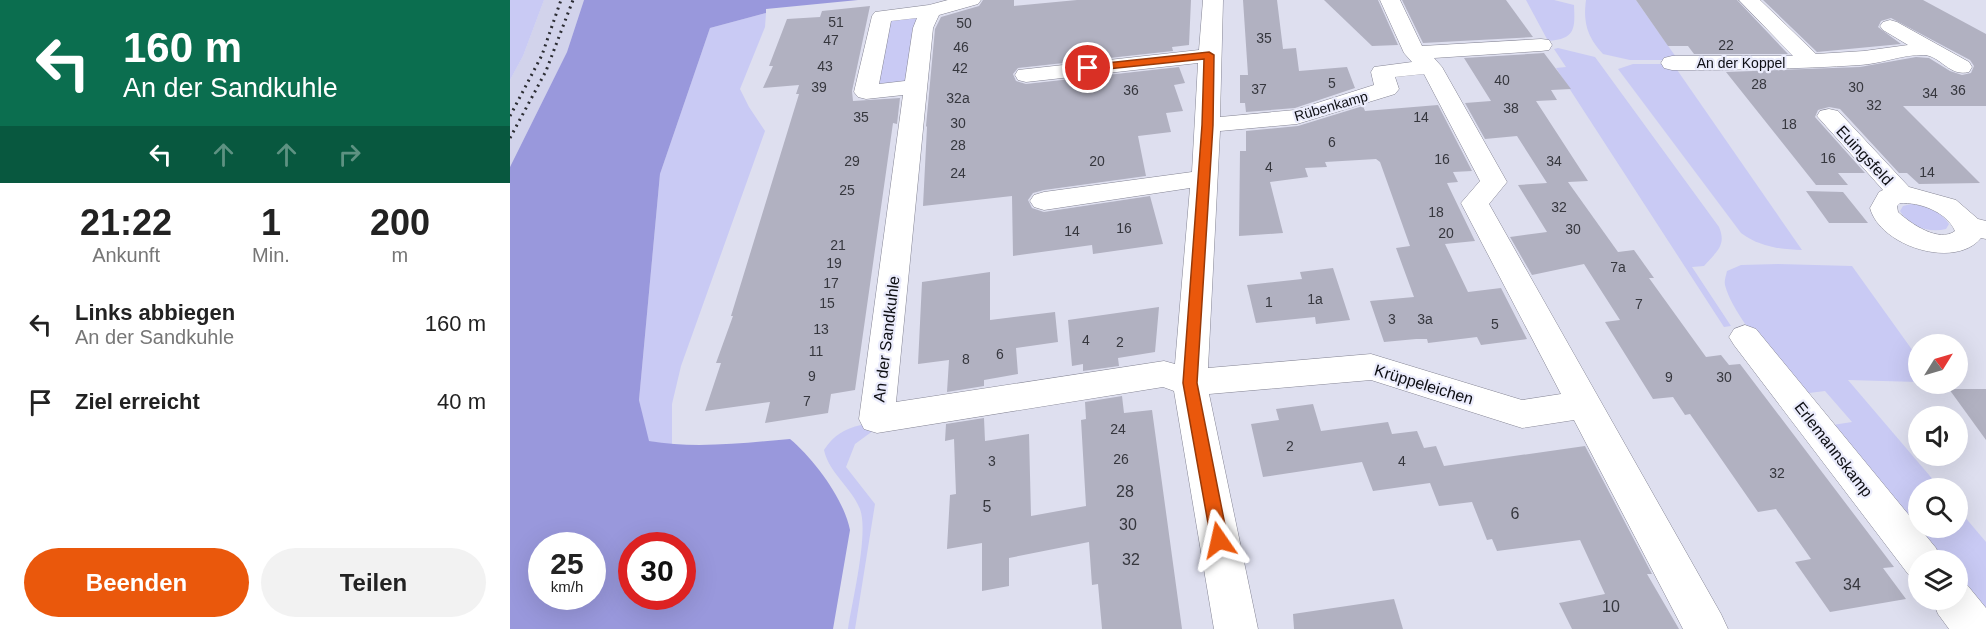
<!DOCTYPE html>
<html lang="de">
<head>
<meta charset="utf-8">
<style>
  :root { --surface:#fff; --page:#f2f2f2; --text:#222; --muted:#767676; --accent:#ea580c }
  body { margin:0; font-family:Helvetica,sans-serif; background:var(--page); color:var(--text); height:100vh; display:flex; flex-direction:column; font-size:22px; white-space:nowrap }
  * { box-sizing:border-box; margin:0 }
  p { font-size:20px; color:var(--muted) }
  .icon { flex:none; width:33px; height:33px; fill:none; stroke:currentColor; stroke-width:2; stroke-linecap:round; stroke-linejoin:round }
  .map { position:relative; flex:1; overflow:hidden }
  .sheet { display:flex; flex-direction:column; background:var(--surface); width:510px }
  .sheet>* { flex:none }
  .banner { background:#0b6e4f; color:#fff; overflow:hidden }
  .needle { width:39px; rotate:53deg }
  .buttons { position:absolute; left:1398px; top:334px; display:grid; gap:12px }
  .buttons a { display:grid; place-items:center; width:60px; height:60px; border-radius:50%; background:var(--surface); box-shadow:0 6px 24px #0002; font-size:30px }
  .speed { position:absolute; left:18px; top:532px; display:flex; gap:12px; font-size:30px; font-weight:700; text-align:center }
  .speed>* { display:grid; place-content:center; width:78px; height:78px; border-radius:50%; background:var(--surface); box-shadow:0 6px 24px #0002; line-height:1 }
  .speed small { font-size:15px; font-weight:400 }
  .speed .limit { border:9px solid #d22; background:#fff; color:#111 }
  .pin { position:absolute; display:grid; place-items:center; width:51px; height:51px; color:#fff; margin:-26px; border:3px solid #fff; border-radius:50%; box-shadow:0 2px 6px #0007 }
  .me { position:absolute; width:66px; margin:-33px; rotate:349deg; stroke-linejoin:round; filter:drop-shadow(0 0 4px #0008) }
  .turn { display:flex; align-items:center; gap:21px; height:126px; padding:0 24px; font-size:27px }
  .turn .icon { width:78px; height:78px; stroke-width:2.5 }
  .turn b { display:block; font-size:42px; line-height:51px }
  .lanes { display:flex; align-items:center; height:57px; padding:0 24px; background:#0003; justify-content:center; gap:30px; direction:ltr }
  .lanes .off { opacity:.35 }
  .eta { display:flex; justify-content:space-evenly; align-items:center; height:102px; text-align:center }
  .eta b { font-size:36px; font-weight:800; line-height:42px }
  .cta { display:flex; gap:12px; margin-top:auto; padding:12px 24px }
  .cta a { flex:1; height:69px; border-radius:36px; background:var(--accent); color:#fff; font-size:24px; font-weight:800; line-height:69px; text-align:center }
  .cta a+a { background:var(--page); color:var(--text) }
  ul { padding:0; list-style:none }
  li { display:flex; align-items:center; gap:18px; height:78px; padding:0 24px }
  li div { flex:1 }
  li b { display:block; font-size:22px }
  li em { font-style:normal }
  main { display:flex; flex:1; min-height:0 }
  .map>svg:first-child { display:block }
</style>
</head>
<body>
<main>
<section class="sheet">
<div class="banner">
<div class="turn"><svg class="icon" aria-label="left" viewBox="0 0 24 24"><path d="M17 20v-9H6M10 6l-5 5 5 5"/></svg><div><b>160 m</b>An der Sandkuhle</div></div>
<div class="lanes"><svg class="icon" aria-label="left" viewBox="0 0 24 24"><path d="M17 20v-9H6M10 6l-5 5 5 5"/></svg><svg class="icon off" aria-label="ahead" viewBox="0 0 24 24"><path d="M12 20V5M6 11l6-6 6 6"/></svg><svg class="icon off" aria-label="ahead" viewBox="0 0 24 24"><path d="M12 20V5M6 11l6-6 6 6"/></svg><svg class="icon off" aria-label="right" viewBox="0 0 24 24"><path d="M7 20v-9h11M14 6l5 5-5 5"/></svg></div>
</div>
<div class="eta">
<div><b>21:22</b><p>Ankunft</p></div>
<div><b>1</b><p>Min.</p></div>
<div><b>200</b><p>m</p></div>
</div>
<ul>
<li><svg class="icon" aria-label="left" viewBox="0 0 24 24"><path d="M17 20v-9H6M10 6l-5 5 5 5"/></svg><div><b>Links abbiegen</b><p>An der Sandkuhle</p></div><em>160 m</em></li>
<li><svg class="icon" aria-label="arrive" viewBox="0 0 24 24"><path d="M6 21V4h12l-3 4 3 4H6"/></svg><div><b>Ziel erreicht</b></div><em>40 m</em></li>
</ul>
<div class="cta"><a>Beenden</a><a>Teilen</a></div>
</section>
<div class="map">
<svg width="1476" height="629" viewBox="0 0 1476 629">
  <rect width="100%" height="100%" fill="#dedfef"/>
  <path fill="#d2d3eb" d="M34 0H74L57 52 0 167V80L13 56Z"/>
  <g fill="#c9caf4">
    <path d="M0 0H34L13 56 0 80Z"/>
    <path d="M1016 0H1044L1064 5C1065 28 1066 39 1038 41Z"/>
    <path d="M1076 0H1126L1168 60H1120L1093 54C1077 37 1073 22 1076 0Z"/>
    <path d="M256 13 255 27 230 89 239 107 255 131 171 366 162 404V445L138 441 129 400 150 174 200 28Z"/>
    <path d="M407 17 397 85 362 88 374 21Z"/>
    <path d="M1048 48 1085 57 1209 227C1217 246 1206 252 1194 266L1182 267 1221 326 1214 327 1046 68 1056 67 1044 49Z"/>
    <path d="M1123 64H1163L1292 250C1269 249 1250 247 1231 233L1108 69Z"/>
    <path d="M1401 204C1416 206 1430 210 1439 224L1436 229C1419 233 1399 227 1390 211L1393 206Z"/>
    <path d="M1268 264 1342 266 1408 358V382L1338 380 1431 489H1408V528H1448V509L1476 542V625C1448 601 1448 597 1448 561H1422L1316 426 1342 422 1315 391 1291 394C1270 368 1223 317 1215 285 1214 280 1216 276 1217 271L1231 265Z"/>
    <path d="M351 425H371L345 444 336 467 365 504 345 629H338C342 602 359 533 350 509 342 488 319 473 314 450 324 435 334 429 351 425Z"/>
  </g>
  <path fill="#9998dc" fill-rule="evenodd" d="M74 0H348L256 9V13L200 28 150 174 129 400 139 441C185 449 233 443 280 439 304 459 334 499 340 530L323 629H0V167L57 52ZM32 546H82V597H32ZM122 546H172V597H122Z"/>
  <g fill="#b1b1c1">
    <path d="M473 0H504V6L567 0H681L679 45 662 47 663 51 508 68 503 74 506 81 516 84 669 67 675 83 664 85 673 111 656 113 661 132 628 136 636 176 534 190 523 193 518 200 522 208 534 212 640 196 653 244 583 254 582 245 503 256 502 196 413 206 417 127 416 126 425 29 431 17 469 6Z"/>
    <path d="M733 0H767L773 49 786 48 789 71 837 67 845 88 785 108 736 112 735 103H730V75H738Z"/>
    <path d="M814 0H868L888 45 862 46Z"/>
    <path d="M892 0H996L1023 37 913 43Z"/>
    <path d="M1126 0H1227L1278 54H1184L1178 46H1158Z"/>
    <path d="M1253 0H1413L1476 34V106H1393L1470 183 1409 184 1397 173H1389L1330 109 1319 107 1308 110 1305 117 1355 173H1328L1338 185H1306L1216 72 1350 67 1406 57 1419 58 1440 71 1452 75 1461 73 1464 66 1460 60 1381 18 1371 21 1368 27 1391 44 1307 52Z"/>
    <path d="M360 6 342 91 343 101 390 98 387 124 383 123 345 390 321 394 318 413 255 423 260 402 195 411 211 363H206L223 316H221L289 94H286L289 85 253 88 263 66H259L277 19 310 17 312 11Z"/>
    <path d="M1034 53 1061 89 1041 90 1047 100 1026 101 1078 181 1058 182 1108 252 1124 250 1144 278H1139L1196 357 1211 355 1219 365 1230 364 1384 567 1373 568 1396 599 1320 612 1285 562 1301 559 1266 509 1248 512 1180 414 1175 415 1163 397 1143 399 1095 322 1110 320 1074 264 1022 275 1000 237 1037 232 1008 185 1037 183 1007 136 975 139 955 103 981 101 954 58Z"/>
    <path d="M928 105 962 171 943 172 948 182 937 183 965 241 935 244 958 292 991 288 1017 339 971 345 967 337 918 343 917 339H906L874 342 860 301 904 297 886 248 900 246 870 162 866 159 815 162 817 167 795 168 798 177 760 182 773 233 729 236 730 151H736V131L788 126 853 106 855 111Z"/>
    <path d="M1296 191 1333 192 1358 223H1319Z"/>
    <path d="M823 268 840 320 806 324 805 317 746 323 737 285 792 279 790 272Z"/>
    <path d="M480 272V320L545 312 548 342 506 348 508 374 474 380V386L437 392 439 360 408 364 412 282Z"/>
    <path d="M649 307 645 352 608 358 609 366 573 371V364L562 366 558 320Z"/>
    <path d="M1439 389H1476V440Z"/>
    <path d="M612 396 614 413 642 410 672 629H592L588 584 582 585 579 542 499 558V586L472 591V543L437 549 440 495 446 494 444 439 435 441 436 424 474 418 475 441 519 434 521 516 576 506 571 420 576 419 575 402Z"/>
    <path d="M803 404 811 431 878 422 882 434 907 431 914 448 926 446 934 466 1075 446 1142 574H1137L1169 629H1062L1049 603 1095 594 1070 540 987 551 982 539 977 540 962 502 929 506 920 483 863 491 852 462 753 477 741 424 769 420 766 409Z"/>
    <path d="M884 599 893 629H784L783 614Z"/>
  </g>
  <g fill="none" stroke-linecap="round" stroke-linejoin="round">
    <defs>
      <g id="street">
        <path d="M438 0H471L468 4 429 15 423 28 386 402 654 361 665 364 680 188 534 210 524 207 520 201 524 195 534 192 682 172 688 63 516 82 508 80 505 75 508 70 689 50 693 0H713L710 117 785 110 864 85 861 72 864 67 902 62 894 53 870 0H890L912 46 1031 39 1039 40 1042 45 1039 50 1031 51 924 58 932 67 997 182 979 204 1211 614 1218 629H1173L1064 420 1012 428 861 380 699 394 748 629H704L664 391 653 387 367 433 354 429 349 419 393 95 356 99 348 97 344 92 362 16 365 12 419 5ZM407 18 403 28 395 81 369 84 381 21ZM914 74 970 181 951 203 1051 394 1012 400 861 354 698 368 710 131 787 124 885 94 889 89 885 77Z"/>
        <path d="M1229 0H1250L1306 54 1354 51 1398 45 1373 30 1370 26 1373 22 1380 20 1387 22 1459 62 1462 67 1459 72C1439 77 1431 56 1414 55 1393 54 1371 64 1350 65 1287 69 1225 70 1162 70L1154 68 1151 63 1154 58 1162 56H1283Z"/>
        <path d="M1319 109 1328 111 1399 187 1446 200 1468 219 1476 221V239L1471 238C1445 270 1370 246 1360 208L1369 192 1373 190 1307 116 1310 111ZM1390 203C1410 202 1437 212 1445 231 1429 243 1401 224 1388 212L1387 206Z"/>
        <path d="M1235 325 1246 329 1426 548 1432 561H1408V578L1398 574 1224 345 1219 337 1224 329Z"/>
        <path d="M1448 582 1458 586 1476 608V629H1439L1428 614 1422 600H1448Z"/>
      </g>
    </defs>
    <use href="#street" stroke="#858594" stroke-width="1"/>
    <use href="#street" fill="#fff" fill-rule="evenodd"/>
    <g stroke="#2b2c32" stroke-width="3" stroke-dasharray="2 4.5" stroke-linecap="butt">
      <path d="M0 116 32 55 51 0"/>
      <path d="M0 138 36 71 63 0"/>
    </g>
  </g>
  <path fill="#ea580c" stroke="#983908" stroke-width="1.5" d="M699 52 704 55 703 125 687 383 718 540 715 545 709 547 703 545 701 540 673 383 692 125 694 59 578 71 573 68 578 65Z"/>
  <g text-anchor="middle" stroke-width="4.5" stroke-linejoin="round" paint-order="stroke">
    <g font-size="14" fill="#36373e">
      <text x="326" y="27">51</text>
      <text x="454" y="28">50</text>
      <text x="754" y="43">35</text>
      <text x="321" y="45">47</text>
      <text x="1216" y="50">22</text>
      <text x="451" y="52">46</text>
      <text x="315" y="71">43</text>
      <text x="450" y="73">42</text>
      <text x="992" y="85">40</text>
      <text x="822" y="88">5</text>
      <text x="1249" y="89">28</text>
      <text x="309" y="92">39</text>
      <text x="1346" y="92">30</text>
      <text x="749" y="94">37</text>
      <text x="621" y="95">36</text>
      <text x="1448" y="95">36</text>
      <text x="1420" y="98">34</text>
      <text x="448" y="103">32a</text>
      <text x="1364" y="110">32</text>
      <text x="1001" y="113">38</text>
      <text x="351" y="122">35</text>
      <text x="911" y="122">14</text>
      <text x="448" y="128">30</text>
      <text x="1279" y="129">18</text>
      <text x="822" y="147">6</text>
      <text x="448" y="150">28</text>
      <text x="1318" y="163">16</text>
      <text x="932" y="164">16</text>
      <text x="342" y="166">29</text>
      <text x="587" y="166">20</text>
      <text x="1044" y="166">34</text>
      <text x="759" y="172">4</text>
      <text x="1417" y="177">14</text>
      <text x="448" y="178">24</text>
      <text x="337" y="195">25</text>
      <text x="1049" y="212">32</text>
      <text x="926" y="217">18</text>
      <text x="614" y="233">16</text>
      <text x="1063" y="234">30</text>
      <text x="562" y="236">14</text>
      <text x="936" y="238">20</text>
      <text x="328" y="250">21</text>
      <text x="324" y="268">19</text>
      <text x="1108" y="272">7a</text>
      <text x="321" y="288">17</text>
      <text x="805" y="304">1a</text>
      <text x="759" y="307">1</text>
      <text x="317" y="308">15</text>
      <text x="1129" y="309">7</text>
      <text x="882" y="324">3</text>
      <text x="915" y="324">3a</text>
      <text x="985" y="329">5</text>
      <text x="311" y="334">13</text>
      <text x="576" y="345">4</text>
      <text x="610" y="347">2</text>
      <text x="306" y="356">11</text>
      <text x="490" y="359">6</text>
      <text x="456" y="364">8</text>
      <text x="302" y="381">9</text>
      <text x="1159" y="382">9</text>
      <text x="1214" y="382">30</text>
      <text x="297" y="406">7</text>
      <text x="608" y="434">24</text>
      <text x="780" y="451">2</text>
      <text x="611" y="464">26</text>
      <text x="482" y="466">3</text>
      <text x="892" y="466">4</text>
      <text x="1267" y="478">32</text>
    </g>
    <g font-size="14" fill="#0d0e13" stroke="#ebecfc">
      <text x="1231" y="68">An der Koppel</text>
      <text transform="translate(821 106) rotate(-16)" y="5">Rübenkamp</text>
    </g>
    <g font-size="16" fill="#0d0e13" stroke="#ebecfc">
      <text transform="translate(1355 155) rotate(47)" y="6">Euingsfeld</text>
      <text transform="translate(376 339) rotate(-83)" y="6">An der Sandkuhle</text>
      <text transform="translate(914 384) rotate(17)" y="6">Krüppeleichen</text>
      <text transform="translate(1324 449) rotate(52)" y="6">Erlemannskamp</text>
    </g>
    <g font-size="16" fill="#36373e">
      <text x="615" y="497">28</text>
      <text x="477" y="512">5</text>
      <text x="1005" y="519">6</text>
      <text x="618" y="530">30</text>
      <text x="621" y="565">32</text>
      <text x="1342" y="590">34</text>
      <text x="1101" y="612">10</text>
    </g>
  </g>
</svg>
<div class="buttons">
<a><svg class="needle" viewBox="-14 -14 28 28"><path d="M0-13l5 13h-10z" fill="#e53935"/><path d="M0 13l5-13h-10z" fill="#767676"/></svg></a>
<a><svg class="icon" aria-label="sound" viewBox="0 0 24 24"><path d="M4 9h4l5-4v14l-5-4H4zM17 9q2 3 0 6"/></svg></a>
<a><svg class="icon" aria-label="search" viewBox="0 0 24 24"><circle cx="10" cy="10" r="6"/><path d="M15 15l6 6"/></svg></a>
<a><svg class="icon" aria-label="layers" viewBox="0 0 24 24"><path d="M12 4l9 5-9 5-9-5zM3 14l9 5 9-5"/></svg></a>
</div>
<div class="speed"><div>25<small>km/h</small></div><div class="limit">30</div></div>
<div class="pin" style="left:578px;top:68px;background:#d93025"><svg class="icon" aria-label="arrive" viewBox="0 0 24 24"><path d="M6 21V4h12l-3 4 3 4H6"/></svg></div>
<svg class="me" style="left:709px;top:540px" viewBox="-20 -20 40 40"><path d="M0-17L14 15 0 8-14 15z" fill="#ea580c" stroke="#fff" stroke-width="4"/></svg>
</div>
</main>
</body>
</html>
